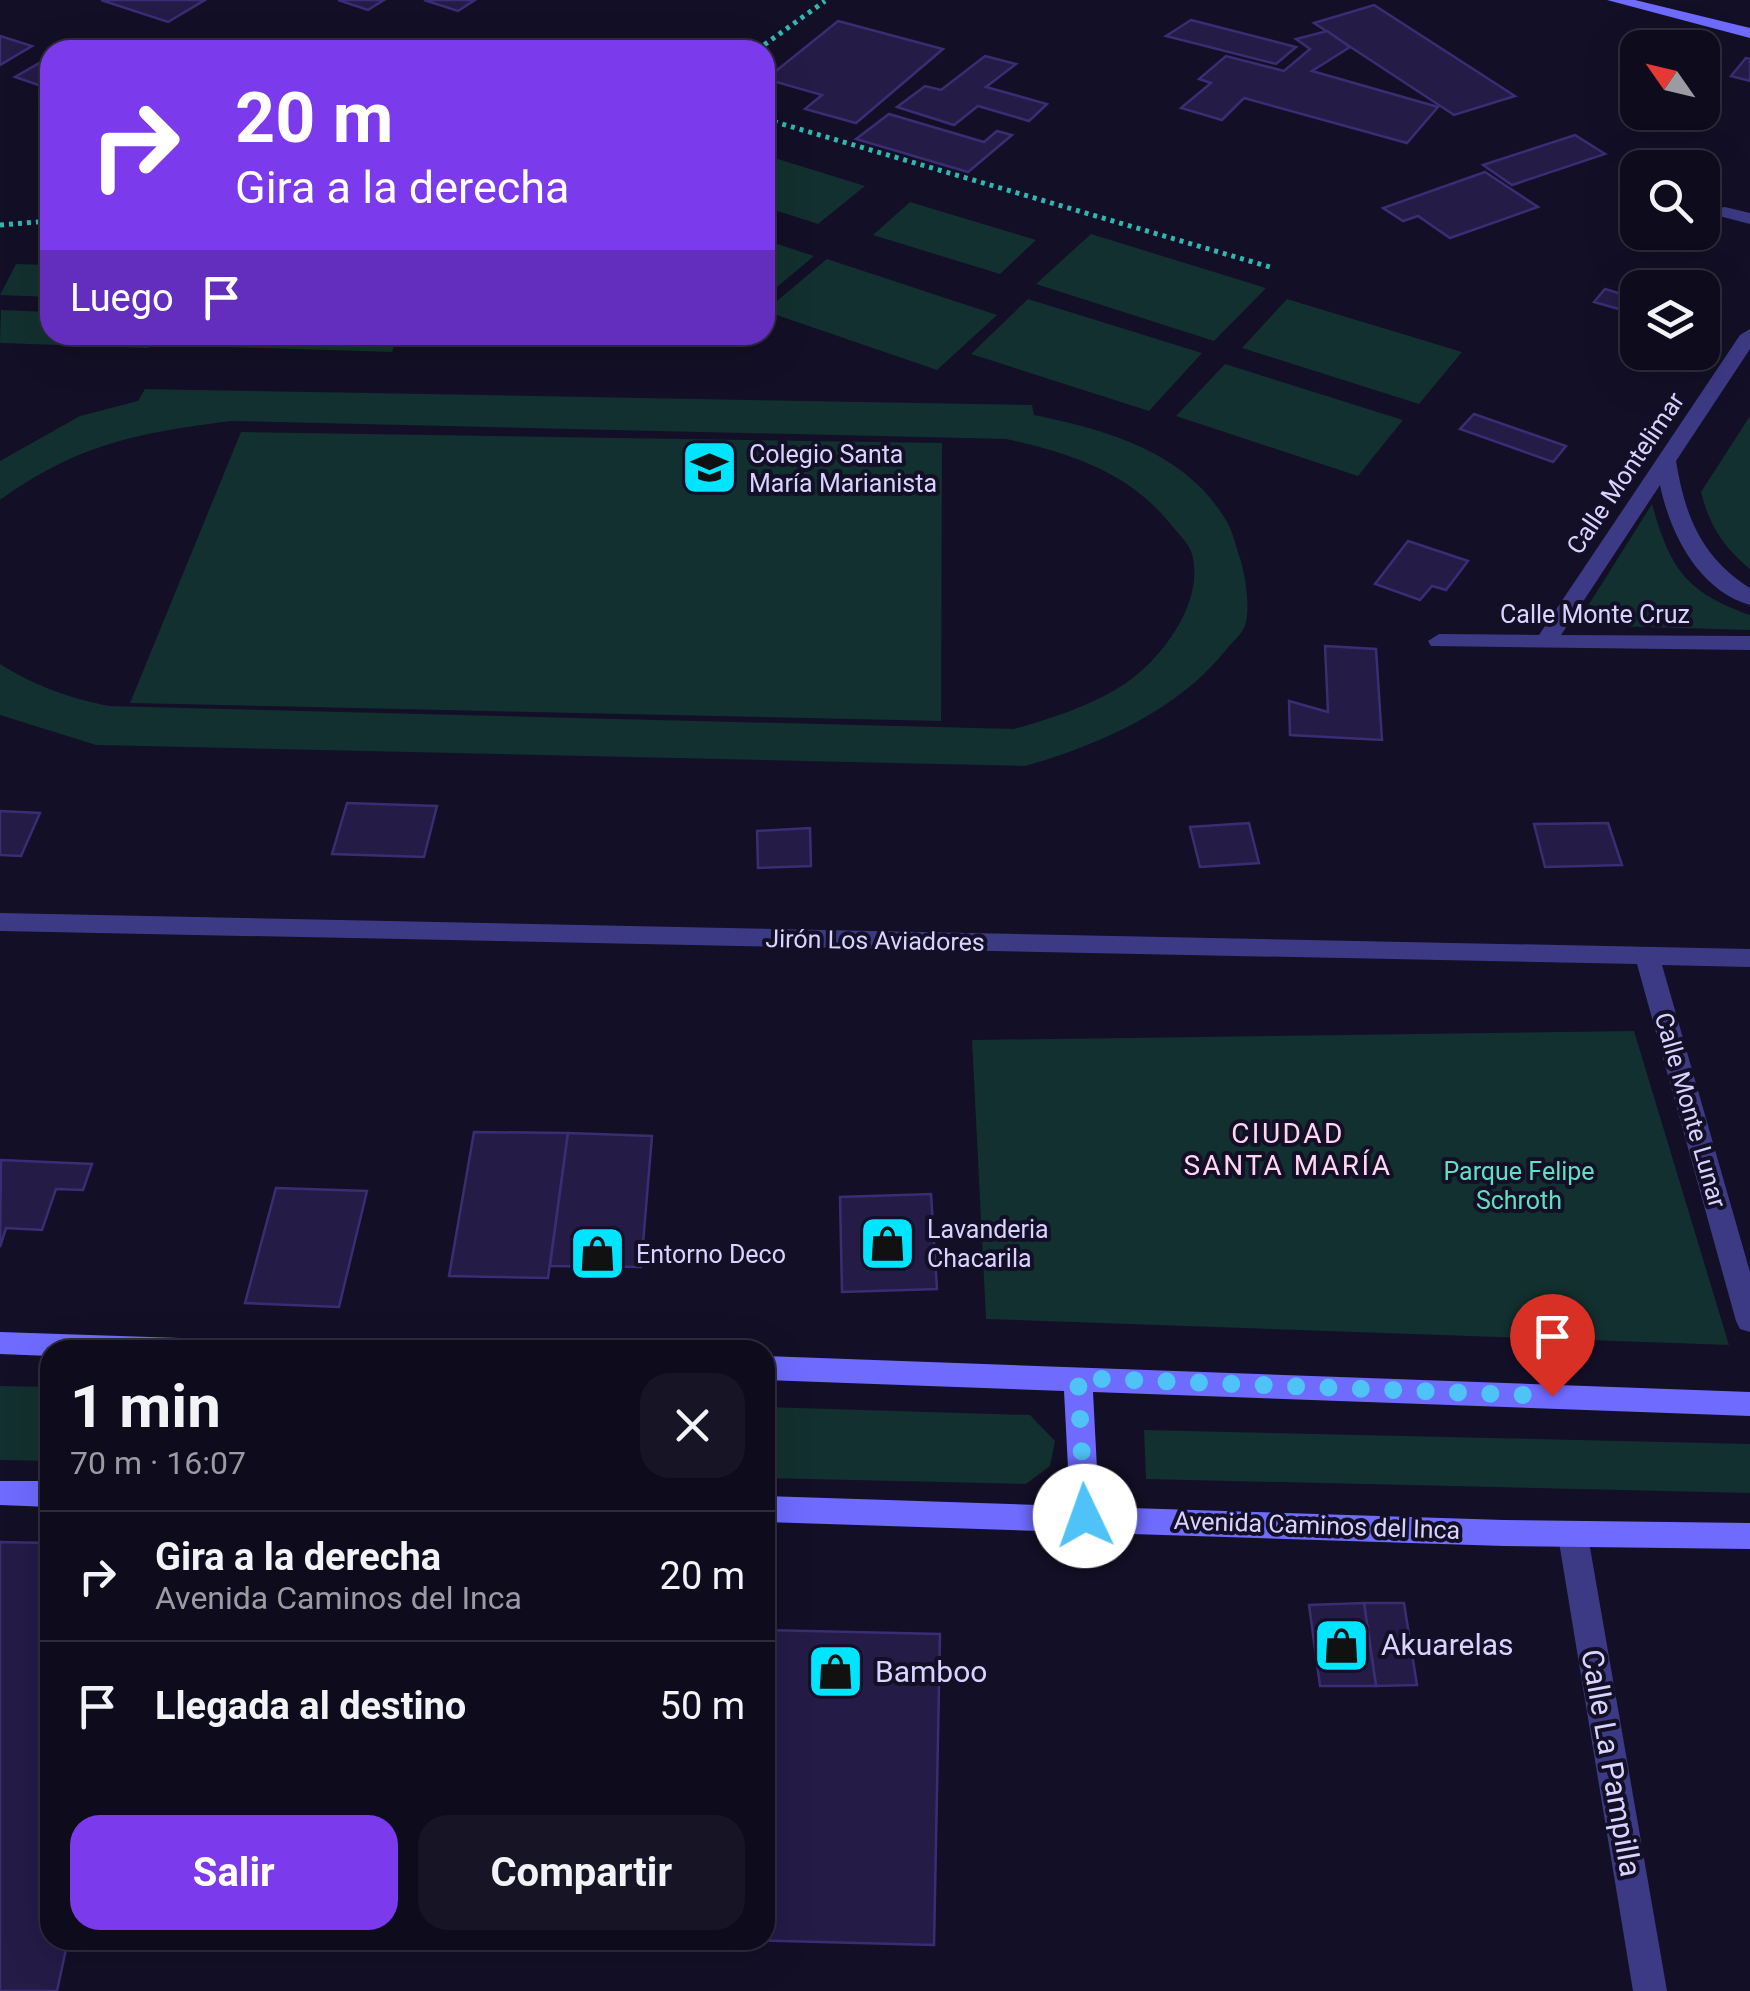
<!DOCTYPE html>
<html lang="es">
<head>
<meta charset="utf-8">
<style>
  :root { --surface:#0e0b1c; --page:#171425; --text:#f1f3f6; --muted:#9b9ba3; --line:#2e2b3b; --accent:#7c3aed }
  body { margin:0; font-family:Roboto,sans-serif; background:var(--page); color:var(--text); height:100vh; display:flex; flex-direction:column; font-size:38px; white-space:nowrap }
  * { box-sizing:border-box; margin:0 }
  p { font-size:32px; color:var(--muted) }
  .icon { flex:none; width:55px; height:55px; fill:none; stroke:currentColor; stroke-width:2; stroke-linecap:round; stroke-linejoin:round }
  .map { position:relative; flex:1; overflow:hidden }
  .details { position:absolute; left:40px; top:1340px; width:735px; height:610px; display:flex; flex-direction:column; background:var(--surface); border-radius:30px; box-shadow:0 10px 40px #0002,0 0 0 2px var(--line) }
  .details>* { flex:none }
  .guide { position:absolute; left:40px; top:40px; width:735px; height:305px; border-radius:30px; box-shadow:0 10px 40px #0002,0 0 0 2px var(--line); background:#7c3aed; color:#fff; overflow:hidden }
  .needle { width:65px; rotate:304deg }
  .controls { position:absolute; left:1620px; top:30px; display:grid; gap:20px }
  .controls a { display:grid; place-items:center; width:100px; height:100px; border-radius:20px; background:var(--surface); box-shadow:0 10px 40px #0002,0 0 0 2px var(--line); font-size:50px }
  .pin { position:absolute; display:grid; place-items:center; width:85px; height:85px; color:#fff; margin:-102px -42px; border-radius:50% 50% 50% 0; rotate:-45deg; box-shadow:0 0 10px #0007 }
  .pin .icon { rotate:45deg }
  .me { position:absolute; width:110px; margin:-55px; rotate:357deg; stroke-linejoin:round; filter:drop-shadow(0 0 8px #0008) }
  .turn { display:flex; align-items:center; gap:35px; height:210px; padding:0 30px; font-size:45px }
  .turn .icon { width:130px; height:130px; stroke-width:2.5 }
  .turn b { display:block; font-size:70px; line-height:85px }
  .then { display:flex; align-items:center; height:95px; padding:0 30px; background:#0003; gap:20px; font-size:38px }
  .round { display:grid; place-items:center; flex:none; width:105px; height:105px; border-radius:30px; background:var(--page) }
  .head { display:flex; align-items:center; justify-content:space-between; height:170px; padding:0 30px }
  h1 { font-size:60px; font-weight:700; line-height:75px }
  .action { display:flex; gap:20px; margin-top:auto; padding:20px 30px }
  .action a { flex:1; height:115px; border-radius:30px; background:var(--accent); color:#fff; font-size:40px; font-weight:700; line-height:115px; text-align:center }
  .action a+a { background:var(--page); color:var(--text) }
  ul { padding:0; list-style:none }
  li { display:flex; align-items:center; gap:30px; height:130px; padding:0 30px; border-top:2px solid var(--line) }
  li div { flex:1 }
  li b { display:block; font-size:38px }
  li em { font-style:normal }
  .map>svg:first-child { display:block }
</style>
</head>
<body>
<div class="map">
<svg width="1750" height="1991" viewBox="0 0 1750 1991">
  <rect width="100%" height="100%" fill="#130f26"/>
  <g fill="#12302f">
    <path d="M765 155 865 186 818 224 765 207Z"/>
    <path d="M910 202 1036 240 1000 274 873 235Z"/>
    <path d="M1091 234 1266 288 1214 341 1036 284Z"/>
    <path d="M765 240 814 256 765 297Z"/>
    <path d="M827 259 997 315 937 370 765 311Z"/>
    <path d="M16 264 50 265V297L0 295Z"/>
    <path d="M1028 299 1202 353 1149 411 971 354Z"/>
    <path d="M1287 299 1462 352 1419 404 1242 348Z"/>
    <path d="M1 310 50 312V335H154L148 348 0 343Z"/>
    <path d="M231 335H398L392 352 226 347Z"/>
    <path d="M1225 364 1403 420 1358 476 1176 416Z"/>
    <path d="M145 389 1032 405 1034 415C1107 430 1187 452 1227 522 1233 532 1236 547 1240 558 1245 574 1251 608 1245 626 1242 634 1231 643 1226 650 1177 711 1099 745 1025 766L96 745 0 715V664C35 686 69 698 109 706L1014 729C1049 719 1084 708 1115 690 1157 667 1208 602 1191 551 1188 543 1178 533 1172 526 1130 472 1070 453 1006 439L231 421C137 433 78 444 0 500V461L80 416 138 401Z"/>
    <path d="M1750 416V569C1723 546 1710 527 1701 492Z"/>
    <path d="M241 432 942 443 941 721 130 703Z"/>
    <path d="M1652 504C1670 568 1685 592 1750 615V630L1576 625Z"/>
    <path d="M1634 1031 1729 1345 986 1319 972 1040Z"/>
    <path d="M0 1386 50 1387V1461L0 1460Z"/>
    <path d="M765 1407 1030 1415 1055 1441 1050 1466 1026 1484 765 1478Z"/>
    <path d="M1144 1430 1750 1444V1493L1146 1479Z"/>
  </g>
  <g fill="#241b47" stroke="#3b2d73" stroke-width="2.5">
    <path d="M101 0H205L168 22Z"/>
    <path d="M338 0H384L368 10Z"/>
    <path d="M424 0H475L458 11Z"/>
    <path d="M1374 5 1515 96 1454 115 1314 23Z"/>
    <path d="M1191 20 1296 47 1276 64 1166 36Z"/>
    <path d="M838 21 943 49 856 123 805 109 822 95 766 79Z"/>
    <path d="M1327 31 1350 47 1312 71 1438 107 1407 143 1244 98 1222 120 1181 108 1211 83 1199 79 1226 56 1284 71 1310 49 1296 39Z"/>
    <path d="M0 36 32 46 0 65Z"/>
    <path d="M985 56 1016 64 986 87 1047 104 1029 121 978 106 954 125 897 107 925 86 941 90Z"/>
    <path d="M50 57V89L15 77Z"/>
    <path d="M1746 58 1750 59V81L1731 76Z"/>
    <path d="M889 114 984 142 997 131 1012 135 968 172 856 139Z"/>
    <path d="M1575 135 1605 154 1512 185 1483 165Z"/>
    <path d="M1485 172 1538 207 1450 238 1418 216 1403 221 1383 208Z"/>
    <path d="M1605 289 1628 296 1619 309 1594 302Z"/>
    <path d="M1474 414 1566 446 1553 462 1460 429Z"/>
    <path d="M1408 541 1468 561 1446 590 1432 586 1420 600 1375 584Z"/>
    <path d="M1325 646 1376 649 1382 740 1290 735 1289 701 1328 712Z"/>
    <path d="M347 803 437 806 424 857 332 854Z"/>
    <path d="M0 811 40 813 21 856 0 855Z"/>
    <path d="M1249 823 1259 863 1200 867 1190 827Z"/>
    <path d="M1608 823 1622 865 1545 867 1534 824Z"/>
    <path d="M810 828 811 866 758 868 757 831Z"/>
    <path d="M474 1132 568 1133 548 1278 449 1276Z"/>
    <path d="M568 1133 652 1136 641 1267 550 1266Z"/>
    <path d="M1 1160 92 1164 83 1190 56 1189 42 1230 6 1228 0 1247Z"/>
    <path d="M276 1188 367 1191 339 1307 245 1303Z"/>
    <path d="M931 1194 937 1289 842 1292 840 1197Z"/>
    <path d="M0 1542 50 1543V1940H68L57 1991H0Z"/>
    <path d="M1364 1603H1404L1417 1685 1376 1686Z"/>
    <path d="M1364 1603 1376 1686H1320L1309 1605Z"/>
    <path d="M765 1630 940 1634 934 1945 742 1940H765Z"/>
  </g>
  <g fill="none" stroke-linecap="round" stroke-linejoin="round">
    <g stroke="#2fb8b0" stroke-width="5" stroke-dasharray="4 5" stroke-linecap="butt">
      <path d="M757 50 825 1"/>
      <path d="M765 119 1270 267"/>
      <path d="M0 225 50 221"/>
    </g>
    <g fill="#3d3a85" fill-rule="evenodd">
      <path d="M1725 207 1750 213V224L1719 216V208Z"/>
      <path d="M1750 329V349L1676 461C1685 516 1701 557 1750 588V605C1698 590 1670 533 1660 485L1561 635 1750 636V650L1431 646 1428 641 1439 634 1539 635 1740 335Z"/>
      <path d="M0 913 1750 949V967L1662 965 1750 1272V1332L1740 1329 1736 1321 1637 964 0 931Z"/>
      <path d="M1573 1523 1584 1527 1588 1536 1667 1991H1633L1558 1536 1562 1527Z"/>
    </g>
    <g fill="#6f6bff" fill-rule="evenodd">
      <path d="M1607 0H1635L1750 28V38Z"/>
      <path d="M0 1332 210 1339 220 1342 224 1350H50V1356L0 1354Z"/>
      <path d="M765 1356 1750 1392V1416L1093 1392 1099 1507 1504 1520 1750 1523V1549L1504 1546 765 1522V1496L1070 1506 1064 1391 765 1380Z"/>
      <path d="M0 1481H50V1507L0 1505Z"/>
    </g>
  </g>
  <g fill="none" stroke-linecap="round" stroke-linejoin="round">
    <path stroke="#4fc3f7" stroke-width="18" stroke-dasharray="0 32.4" d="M1085 1516 1078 1378 1552 1396"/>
  </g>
  <defs>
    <symbol id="school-square" viewBox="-11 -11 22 22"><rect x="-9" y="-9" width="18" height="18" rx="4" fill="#00e5ff" stroke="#130f26"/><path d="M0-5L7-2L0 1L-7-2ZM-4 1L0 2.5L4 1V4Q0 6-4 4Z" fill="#111"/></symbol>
    <symbol id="shop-square" viewBox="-11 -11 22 22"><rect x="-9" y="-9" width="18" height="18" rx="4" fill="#00e5ff" stroke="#130f26"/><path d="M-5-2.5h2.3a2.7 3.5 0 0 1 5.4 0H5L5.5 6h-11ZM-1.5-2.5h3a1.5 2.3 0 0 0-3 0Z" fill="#111"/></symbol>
  </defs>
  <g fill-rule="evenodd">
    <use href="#school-square" x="678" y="436" width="63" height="63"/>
    <use href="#shop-square" x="856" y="1212" width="63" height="63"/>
    <use href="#shop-square" x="566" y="1222" width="63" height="63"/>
    <use href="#shop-square" x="1310" y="1614" width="63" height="63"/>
    <use href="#shop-square" x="804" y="1640" width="63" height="63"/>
  </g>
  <g text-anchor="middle" stroke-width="8" stroke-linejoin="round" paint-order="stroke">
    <g font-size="25" fill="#d9d4ff" stroke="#130f26" text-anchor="start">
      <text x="749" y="463">Colegio Santa<tspan x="749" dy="29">María Marianista</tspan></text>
      <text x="927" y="1238">Lavanderia<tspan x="927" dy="29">Chacarila</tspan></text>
      <text x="636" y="1263">Entorno Deco</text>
    </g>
    <g font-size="25" fill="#d9d4ff" stroke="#130f26">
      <text transform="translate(1625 473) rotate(-56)" y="9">Calle Montelimar</text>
      <text x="1595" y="623">Calle Monte Cruz</text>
      <text transform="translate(875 940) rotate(1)" y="9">Jirón Los Aviadores</text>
      <text transform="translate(1691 1110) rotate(74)" y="9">Calle Monte Lunar</text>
      <text transform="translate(1317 1525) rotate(2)" y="9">Avenida Caminos del Inca</text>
    </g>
    <g font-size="25" fill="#5fe0c0" stroke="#130f26">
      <text x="1519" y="1180">Parque Felipe<tspan x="1519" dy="29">Schroth</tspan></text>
    </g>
    <g font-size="28" letter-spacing="2.5" fill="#ffd6f0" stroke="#130f26">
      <text x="1288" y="1143">CIUDAD<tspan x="1288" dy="32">SANTA MARÍA</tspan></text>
    </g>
    <g font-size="30" fill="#d9d4ff" stroke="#130f26" text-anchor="start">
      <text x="1381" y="1655">Akuarelas</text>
      <text x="875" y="1682">Bamboo</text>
    </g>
    <g font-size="30" fill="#d9d4ff" stroke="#130f26">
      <text transform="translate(1611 1763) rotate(80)" y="10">Calle La Pampilla</text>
    </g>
  </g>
</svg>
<div class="controls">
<a><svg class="needle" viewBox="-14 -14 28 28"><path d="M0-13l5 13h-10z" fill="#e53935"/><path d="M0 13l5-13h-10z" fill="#9b9ba3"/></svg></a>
<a><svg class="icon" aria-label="search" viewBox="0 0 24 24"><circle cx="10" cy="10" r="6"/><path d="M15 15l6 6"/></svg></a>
<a><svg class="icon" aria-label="layers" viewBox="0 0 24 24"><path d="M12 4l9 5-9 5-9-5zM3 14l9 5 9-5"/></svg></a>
</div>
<div class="pin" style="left:1552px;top:1396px;background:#d93025"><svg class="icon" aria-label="arrive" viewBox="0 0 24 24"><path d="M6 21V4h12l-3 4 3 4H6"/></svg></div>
<svg class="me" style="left:1085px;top:1516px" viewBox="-20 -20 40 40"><circle r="19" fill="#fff"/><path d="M0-13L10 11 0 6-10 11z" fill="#4fc3f7"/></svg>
<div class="guide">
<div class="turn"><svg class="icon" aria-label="right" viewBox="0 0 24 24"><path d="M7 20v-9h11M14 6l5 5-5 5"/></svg><div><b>20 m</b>Gira a la derecha</div></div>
<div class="then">Luego<svg class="icon" aria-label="arrive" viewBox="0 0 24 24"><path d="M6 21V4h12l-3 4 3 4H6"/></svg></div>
</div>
<section class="details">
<div class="head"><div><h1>1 min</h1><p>70 m · 16:07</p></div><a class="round"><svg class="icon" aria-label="close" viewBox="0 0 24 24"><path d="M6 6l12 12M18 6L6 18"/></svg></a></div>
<ul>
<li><svg class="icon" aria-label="right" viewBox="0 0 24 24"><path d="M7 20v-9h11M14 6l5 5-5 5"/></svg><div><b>Gira a la derecha</b><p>Avenida Caminos del Inca</p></div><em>20 m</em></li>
<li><svg class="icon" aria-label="arrive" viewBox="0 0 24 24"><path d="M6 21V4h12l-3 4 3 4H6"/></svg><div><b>Llegada al destino</b></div><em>50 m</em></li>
</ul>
<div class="action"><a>Salir</a><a>Compartir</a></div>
</section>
</div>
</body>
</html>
